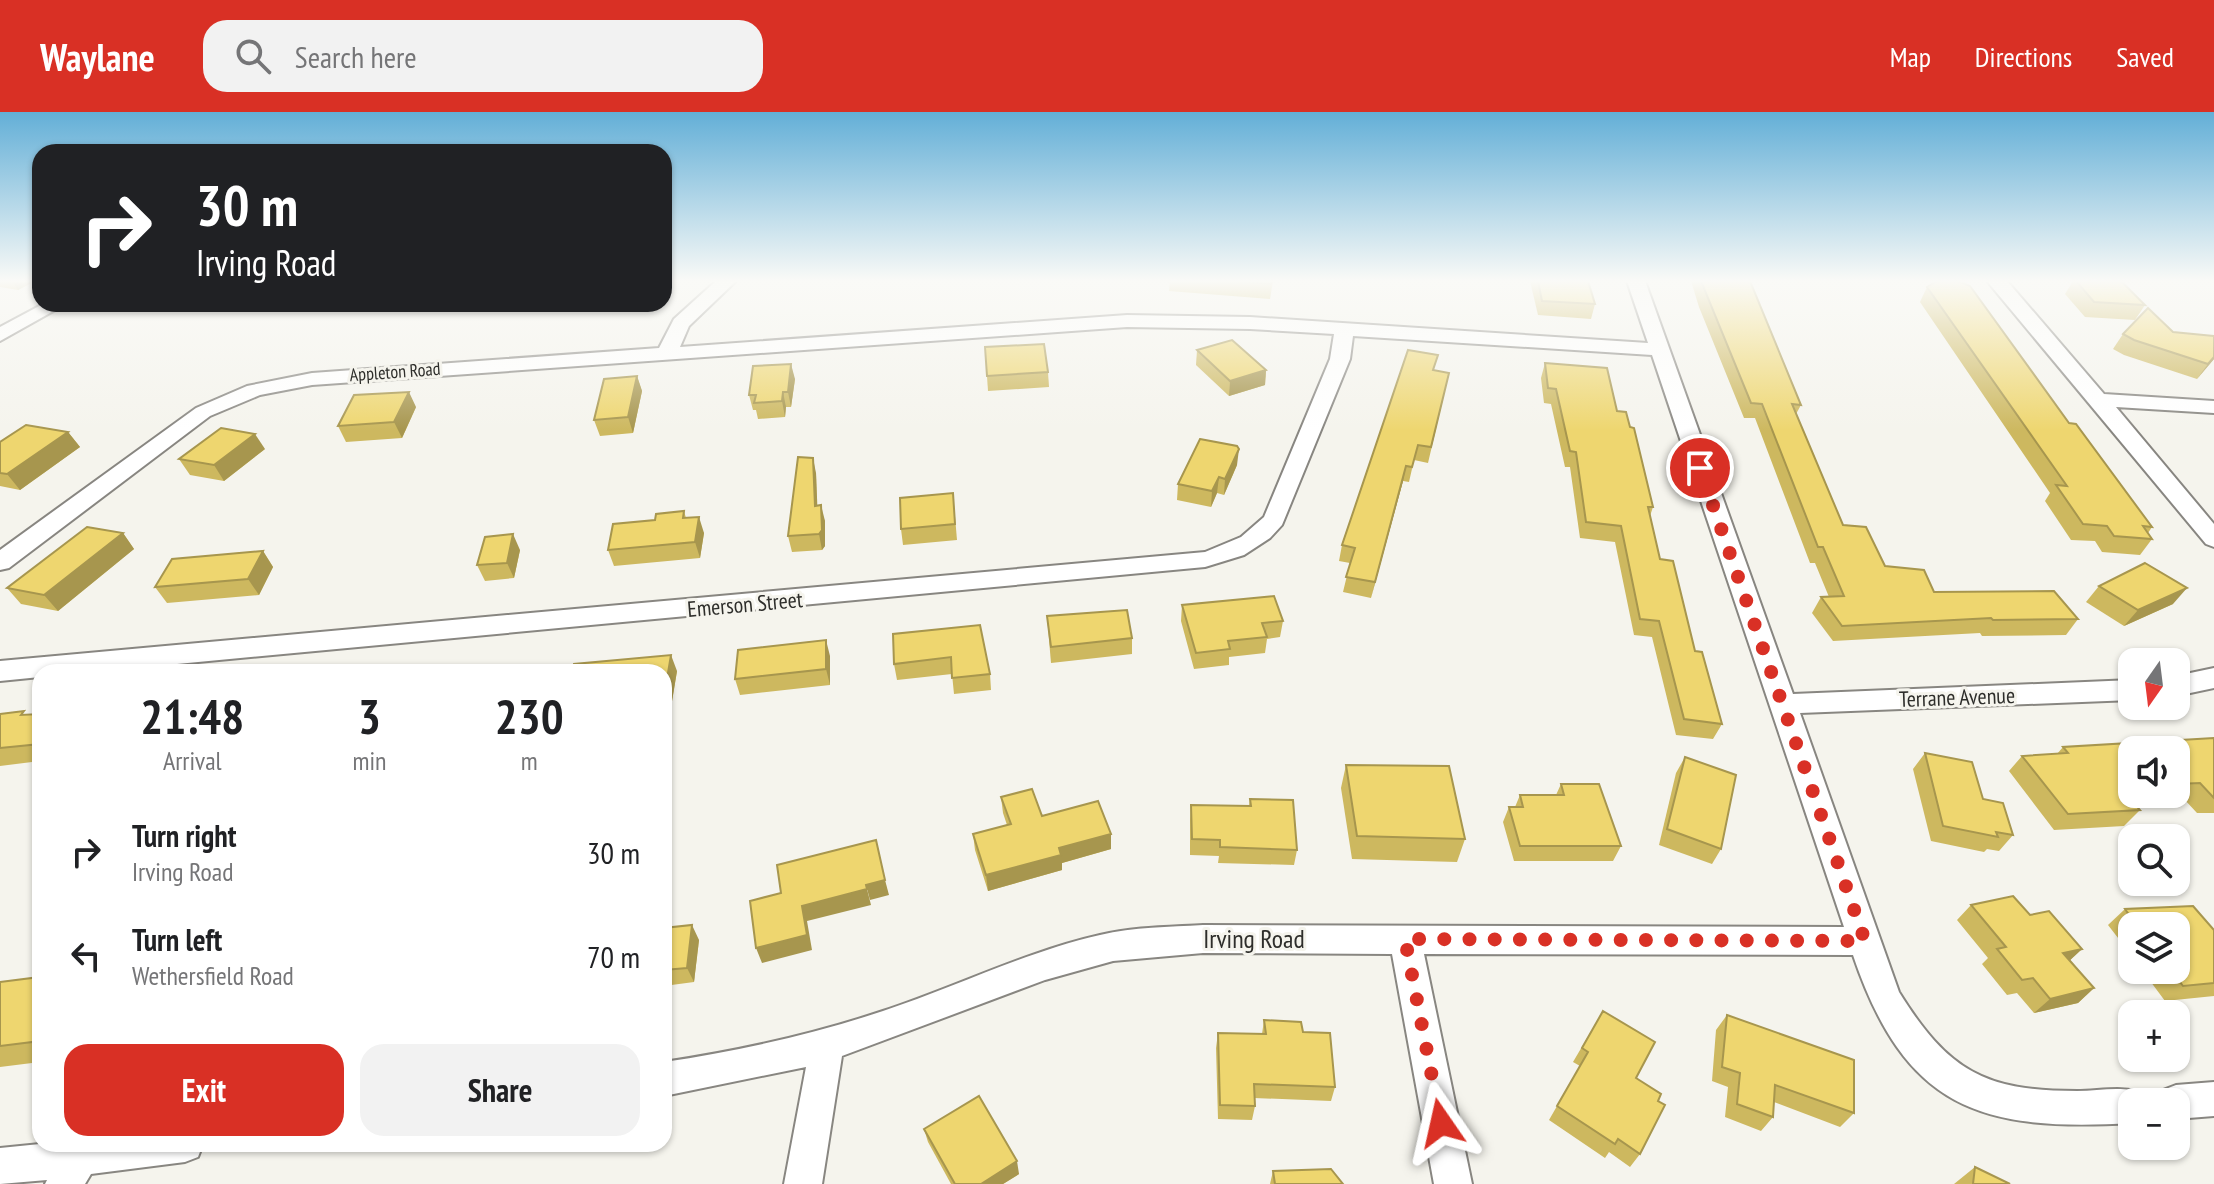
<!DOCTYPE html>
<html lang="en">
<head>
<meta charset="utf-8">
<style>
  :root { --surface:#fff; --page:#f2f2f2; --text:#202124; --muted:#757577; --accent:#d93025 }
  body { margin:0; font-family:"PT Sans Narrow",sans-serif; background:var(--page); color:var(--text); height:100vh; display:flex; flex-direction:column; font-size:30px; white-space:nowrap }
  * { box-sizing:border-box; margin:0 }
  p { font-size:26px; color:var(--muted) }
  .icon { flex:none; width:44px; height:44px; fill:none; stroke:currentColor; stroke-width:2; stroke-linecap:round; stroke-linejoin:round }
  .map { position:relative; flex:1; overflow:hidden }
  .sheet { position:absolute; left:32px; top:552px; width:640px; height:488px; display:flex; flex-direction:column; background:var(--surface); border-radius:24px; box-shadow:0 2px 6px #0004 }
  .sheet>* { flex:none }
  .banner { position:absolute; left:32px; top:32px; width:640px; height:168px; border-radius:24px; box-shadow:0 2px 6px #0004; background:#202124; color:#fff; overflow:hidden }
  .needle { width:52px; rotate:194deg }
  .fabs { position:absolute; left:2118px; top:536px; display:grid; gap:16px }
  .fabs a { display:grid; place-items:center; width:72px; height:72px; border-radius:16px; background:var(--surface); box-shadow:0 2px 6px #0004; font-size:40px }
  .pin { position:absolute; display:grid; place-items:center; width:68px; height:68px; color:#fff; margin:-34px; border:4px solid #fff; border-radius:50%; box-shadow:0 2px 8px #0007 }
  .me { position:absolute; width:88px; margin:-44px; rotate:349deg; stroke-linejoin:round; filter:drop-shadow(0 0 6px #0008) }
  .turn { display:flex; align-items:center; gap:28px; height:168px; padding:0 32px; font-size:36px }
  .turn .icon { width:104px; height:104px; stroke-width:2.5 }
  .turn b { display:block; font-size:56px; line-height:68px }
  .eta { display:flex; justify-content:space-evenly; align-items:center; height:136px; text-align:center }
  .eta b { font-size:48px; font-weight:700; line-height:56px }
  .action { display:flex; gap:16px; margin-top:auto; padding:16px 32px }
  .action a { flex:1; height:92px; border-radius:24px; background:var(--accent); color:#fff; font-size:32px; font-weight:700; line-height:92px; text-align:center }
  .action a+a { background:var(--page); color:var(--text) }
  ul { padding:0; list-style:none }
  li { display:flex; align-items:center; gap:24px; height:104px; padding:0 32px }
  li div { flex:1 }
  li b { display:block; font-size:30px }
  li em { font-style:normal }
  header { display:flex; align-items:center; gap:48px; box-sizing:border-box; height:112px; padding:0 40px; background:var(--accent); color:#fff }
  header strong { font-size:38px }
  nav { display:flex; gap:44px; margin-inline-start:auto; font-size:28px }
  .search { width:560px; height:72px; background:var(--page); display:flex; align-items:center; gap:20px; box-sizing:border-box; padding:0 28px; border-radius:24px; color:var(--muted); font-size:30px }
  .map>svg:first-child { display:block }
</style>
</head>
<body>
<header>
<strong>Waylane</strong>
<div class="search"><svg class="icon" aria-label="search" viewBox="0 0 24 24"><circle cx="10" cy="10" r="6"/><path d="M15 15l6 6"/></svg>Search here</div>
<nav><a>Map</a><a>Directions</a><a>Saved</a></nav>
</header>
<div class="map">
<svg width="2214" height="1072" viewBox="0 0 2214 1072">
  <rect width="100%" height="100%" fill="#f5f4ed"/>
  <g fill="none" stroke-linecap="round" stroke-linejoin="round">
    <defs>
      <g id="street">
        <path d="M716 169H736L689 214 680 235 1127 203 1250 205 1648 231 1627 169H1645L1793 582 2132 568V588L1800 601 1899 880C1948 959 1985 979 2077 979 2100 979 2124 973 2145 982L2148 990H2132V1011C1979 1020 1905 996 1853 843L1424 842 1472 1072H1434L1392 842 1203 841 1113 849 1045 868 842 944 822 1072H784L806 955 664 984V950C738 939 811 923 883 899 956 875 1025 840 1100 823 1134 815 1169 815 1203 813L1844 815 1652 243 1353 224 1350 247 1282 413 1270 426 1244 443 1205 455 93 560H40V565L0 569V549L1205 440 1241 425 1264 405 1330 247 1334 222 1250 217 1127 215 312 273 260 283 210 304 9 456 0 458V438L196 296 247 274 312 261 659 236 674 207Z"/>
        <path d="M1987 169H2007L2104 282 2214 289V301L2116 295 2214 412V435L2206 432Z"/>
        <path d="M43 192H66L0 229V215Z"/>
        <path d="M2214 556V576L2176 584V564Z"/>
        <path d="M2214 970V1004L2176 1007V990H2158L2163 978 2176 973Z"/>
        <path d="M40 1032H203L198 1045 185 1050 91 1062 85 1072H45L47 1068 0 1072V1036Z"/>
      </g>
    </defs>
    <use href="#street" stroke="#888681" stroke-width="4"/>
    <use href="#street" fill="#fff" fill-rule="evenodd"/>
  </g>
  <g fill="#cdb85f" fill-rule="evenodd">
    <path d="M0 169H35L18 178 0 175Z"/>
    <path d="M1170 169H1273L1270 187 1169 179Z"/>
    <path d="M1530 169H1588L1595 192 1591 207 1538 203Z"/>
    <path d="M1691 169H1750L1801 293 1796 302 1843 413 1885 454 1934 480 2078 507 2066 523 1982 524 1980 521 1833 529 1812 501 1821 485H1829L1815 451H1810L1755 306H1744L1699 195Z"/>
    <path d="M2073 169H2121L2145 193 2135 208 2085 205 2065 182Z"/>
    <path d="M1927 175 2069 311 2152 415 2148 421 2152 427 2140 443 2102 440 2095 429 2071 428 2045 389 2050 381 1920 190Z"/>
    <path d="M2173 220 2214 247 2197 267 2124 243 2113 237 2123 222Z"/>
    <path d="M985 235 1048 260 1049 275 988 279Z"/>
    <path d="M1197 238 1266 258 1265 273 1229 284 1196 253Z"/>
    <path d="M1545 251 1617 299 1653 395 1650 404 1660 447 1722 612 1713 627 1676 623 1652 525 1634 523 1615 430 1580 426 1570 355H1565L1551 292 1544 291 1541 266Z"/>
    <path d="M1435 258 1449 261 1428 351 1414 348 1409 370 1403 369 1371 486 1343 480 1350 451 1339 449 1342 433Z"/>
    <path d="M637 264 642 279 633 321 600 324 594 308Z"/>
    <path d="M795 267 791 295H786L785 305 758 307 756 298H753L749 283Z"/>
    <path d="M416 295 402 326 346 330 338 314Z"/>
    <path d="M68 320 80 335 20 378 0 374V330Z"/>
    <path d="M265 337 224 369 190 363 179 347Z"/>
    <path d="M1237 353 1224 383 1217 381 1211 395 1177 388 1178 372Z"/>
    <path d="M816 361 817 394 825 409V434L822 438 792 440 788 424Z"/>
    <path d="M953 381 957 428 903 433 901 417Z"/>
    <path d="M684 399 686 406 704 421 700 446 614 454 608 438 655 408Z"/>
    <path d="M123 421 134 437 58 499 21 492 7 476Z"/>
    <path d="M520 438 514 466 485 469 477 453Z"/>
    <path d="M263 439 273 455 259 483 167 491 155 475Z"/>
    <path d="M2099 474 2173 492 2124 514 2086 490Z"/>
    <path d="M1182 493 1283 509 1280 525 1267 527 1265 541 1229 545V553L1194 557 1181 509Z"/>
    <path d="M1047 504 1132 526V542L1051 551Z"/>
    <path d="M893 522 990 562 991 578 954 582 952 562 897 568 894 552Z"/>
    <path d="M830 544V573L740 583 735 567Z"/>
    <path d="M677 559 672 589 664 590V560Z"/>
    <path d="M0 602H40V649L0 654Z"/>
    <path d="M2214 626V701H2197L2184 687 2132 689 2140 698 2124 714 2054 718 2009 659 2022 644 2057 642 2063 635ZM2132 638H2176V682H2132Z"/>
    <path d="M1925 641 1983 687 2013 723 1999 739 1987 737 1984 740 1931 729 1913 657Z"/>
    <path d="M1685 645 1721 737 1712 752 1659 733 1676 661Z"/>
    <path d="M1346 653 1465 727 1457 750 1352 747 1341 676Z"/>
    <path d="M1561 672 1621 734 1613 749H1514L1503 710 1509 695H1515L1520 683H1556Z"/>
    <path d="M1001 685 1042 704 1111 737 1062 751V758L988 779 975 738 973 722 1007 713 1003 701Z"/>
    <path d="M1250 687 1297 738 1294 753 1218 751 1219 744 1190 743V708L1191 693 1249 694Z"/>
    <path d="M1971 793 2030 803 2082 837 2070 848 2094 876 2078 891 2034 901 2017 881 2007 883 1982 852 1988 846 1957 808Z"/>
    <path d="M2125 797 2214 818V884L2165 889 2142 858H2176V814H2132V844L2108 813Z"/>
    <path d="M664 816 699 828 694 870 664 874Z"/>
    <path d="M40 865V950L0 955V870Z"/>
    <path d="M1603 899 1636 966 1658 989 1640 1042 1630 1055 1609 1040 1605 1046 1549 1008 1580 954 1573 950Z"/>
    <path d="M1727 903 1854 1001 1840 1015 1774 990 1773 1005 1761 1019 1725 1005 1728 975 1712 969 1716 918Z"/>
    <path d="M1264 908 1303 920 1335 975 1331 989 1254 986 1255 994 1252 1008 1218 1007 1216 936 1218 921 1262 922Z"/>
    <path d="M924 1017 1019 1062 1003 1072H951L928 1030Z"/>
    <path d="M1975 1055 2010 1072H1954Z"/>
    <path d="M1273 1059 1343 1072H1270Z"/>
  </g>
  <g fill="#a7964e">
    <path d="M12 169H35L18 178Z"/>
    <path d="M2214 245V247L2197 267 2208 252Z"/>
    <path d="M791 252 795 267 791 295 788 280Z"/>
    <path d="M1266 258 1265 273 1229 284 1230 269Z"/>
    <path d="M637 264 642 279 633 321 628 305Z"/>
    <path d="M409 280 416 295 402 326 394 310Z"/>
    <path d="M783 280 786 295 785 305 782 289Z"/>
    <path d="M68 320 80 335 20 378 7 362Z"/>
    <path d="M255 322 265 337 224 369 214 353Z"/>
    <path d="M1239 337 1237 353 1224 383 1225 367Z"/>
    <path d="M813 346 816 361 818 410 815 394Z"/>
    <path d="M1406 354 1403 369 1371 486 1375 470Z"/>
    <path d="M1219 365 1217 381 1211 395 1212 379Z"/>
    <path d="M821 393 825 409V434L822 438 819 422Z"/>
    <path d="M699 405 704 421 700 446 695 430Z"/>
    <path d="M123 421 134 437 58 499 44 483Z"/>
    <path d="M513 422 520 438 514 466 507 451Z"/>
    <path d="M263 439 273 455 259 483 248 467Z"/>
    <path d="M2187 476 2173 492 2124 514 2138 498Z"/>
    <path d="M826 528 830 544V573L826 557Z"/>
    <path d="M671 543 677 559 672 589 666 573Z"/>
    <path d="M1111 722V737L1062 751V758L988 779 986 763 1059 736Z"/>
    <path d="M885 768 889 783 870 788 866 773Z"/>
    <path d="M867 777 871 793 807 809 812 838 762 851 756 836 802 794Z"/>
    <path d="M692 813 699 828 694 870 687 856Z"/>
    <path d="M2082 837 2066 852 2063 841Z"/>
    <path d="M2094 876 2078 891 2034 901 2050 887Z"/>
    <path d="M1017 1049 1019 1062 1003 1072H981Z"/>
  </g>
  <g fill="#eed66f" stroke="#a7964e" stroke-width="2">
    <path d="M1235 169H1272L1271 172Z"/>
    <path d="M1538 169H1588L1595 192 1542 189Z"/>
    <path d="M1701 169H1750L1801 293 1792 292 1843 413 1866 415 1885 454 1924 458 1934 480 2054 479 2078 507 1993 508 1991 506 1842 514 1821 485 1844 484 1823 435H1818L1762 292 1751 291Z"/>
    <path d="M1937 169H1958L1970 174 2069 311 2076 312 2152 415 2143 414 2152 427 2114 424 2107 414 2083 412 2056 373 2067 374 1927 175Z"/>
    <path d="M2076 169H2121L2145 193 2094 190Z"/>
    <path d="M2148 196 2173 220 2214 224V245L2208 252 2134 228 2123 222Z"/>
    <path d="M1232 228 1266 258 1230 269 1197 238Z"/>
    <path d="M1044 232 1048 260 987 264 985 235Z"/>
    <path d="M1408 238 1438 243 1433 258 1449 261 1431 335 1418 333 1412 355 1406 354 1375 470 1346 465 1355 436 1342 433Z"/>
    <path d="M1545 251 1607 256 1617 299 1626 300 1630 315 1634 316 1653 395H1648L1660 447 1673 449 1695 539 1702 540 1722 612 1684 607 1659 509 1640 507 1621 414 1586 410 1576 340 1570 339 1556 277 1548 276Z"/>
    <path d="M791 252 788 280H783L782 289 754 291 756 283H749L753 254Z"/>
    <path d="M637 264 628 305 594 308 604 267Z"/>
    <path d="M409 280 394 310 338 314 354 283Z"/>
    <path d="M26 313 68 320 7 362 0 361V330Z"/>
    <path d="M221 316 255 322 214 353 179 347Z"/>
    <path d="M1200 327 1237 334 1239 337 1225 367 1219 365 1212 379 1178 372Z"/>
    <path d="M798 345 813 346 815 394 821 393 822 418 819 422 788 424Z"/>
    <path d="M953 381 955 412 901 417 900 386Z"/>
    <path d="M684 399 683 406 699 405 695 430 608 438 613 412 655 408 656 402Z"/>
    <path d="M87 415 123 421 44 483 7 476Z"/>
    <path d="M513 422 507 451 477 453 485 425Z"/>
    <path d="M263 439 248 467 155 475 172 447Z"/>
    <path d="M2145 451 2187 476 2138 498 2099 474Z"/>
    <path d="M1274 484 1283 509 1262 511 1267 525 1228 529 1230 537 1196 541 1182 493Z"/>
    <path d="M1127 498 1132 526 1051 535 1047 504Z"/>
    <path d="M980 513 990 562 952 566 951 545 894 552 893 522Z"/>
    <path d="M826 528V557L735 567 738 538Z"/>
    <path d="M671 543 666 573 664 574V560H572L574 552Z"/>
    <path d="M463 557 462 560H440Z"/>
    <path d="M24 599 21 603 40 602V632L0 636V602Z"/>
    <path d="M2214 626V686L2200 671 2176 672V638H2132V674L2120 675 2140 698 2068 702 2022 644 2068 641 2063 635Z"/>
    <path d="M1925 641 1972 650 1983 687 2003 691 2013 723 1996 720 1998 725 1943 714Z"/>
    <path d="M1685 645 1736 663 1721 737 1667 717Z"/>
    <path d="M1346 653 1449 654 1465 727 1357 724Z"/>
    <path d="M1561 672H1599L1621 734H1520L1509 695H1523L1520 683H1564Z"/>
    <path d="M1032 677 1042 704 1098 689 1111 722 1059 736 1061 743 986 763 973 722 1011 712 1001 685Z"/>
    <path d="M1250 687 1293 688 1297 738 1220 735V728L1192 727 1191 693 1251 694Z"/>
    <path d="M876 728 885 768 866 773 867 777 802 794 807 823 756 836 750 789 781 781 777 753Z"/>
    <path d="M2013 784 2030 803 2049 799 2082 837 2063 841 2094 876 2050 887 2033 866 2022 868 1997 837 2006 835 1971 793Z"/>
    <path d="M2193 794 2214 818V871L2183 874 2171 858H2176V814H2137L2125 797Z"/>
    <path d="M692 813 687 856 664 858V816Z"/>
    <path d="M40 865V929L0 934V870Z"/>
    <path d="M1603 899 1655 930 1636 966 1661 982 1658 989 1665 993 1640 1042 1618 1027 1615 1032 1557 994 1588 940 1582 936Z"/>
    <path d="M1727 903 1854 948V1001L1775 973 1773 1005 1737 992 1740 961 1722 955Z"/>
    <path d="M1264 908 1301 910 1303 920 1330 921 1335 975 1254 972 1255 994 1220 993 1218 921 1266 922Z"/>
    <path d="M979 984 1017 1049 981 1072H955L924 1017Z"/>
    <path d="M1975 1055 2010 1072H1973Z"/>
    <path d="M1331 1057 1343 1072H1275L1273 1059Z"/>
  </g>
  <linearGradient id="sky" x2="0" y2="1"><stop stop-color="#63afd7"/><stop offset="0.53" stop-color="#fafaf7"/><stop offset="1" stop-color="#fafaf7" stop-opacity="0"/></linearGradient>
  <rect width="2214" height="319" fill="url(#sky)"/>
  <g fill="none" stroke-linecap="round" stroke-linejoin="round">
    <path stroke="#d93025" stroke-width="14" stroke-dasharray="0 25.2" d="M1441 1011 1405 827 1865 829 1700 356"/>
  </g>
  <g text-anchor="middle" stroke-width="6" stroke-linejoin="round" paint-order="stroke">
    <g font-size="18" fill="#2e2e2b" stroke="#f5f4ed">
      <text transform="translate(395 260) rotate(-4)" y="6">Appleton Road</text>
    </g>
    <g font-size="22" fill="#2e2e2b" stroke="#f5f4ed">
      <text transform="translate(745 492) rotate(-5)" y="8">Emerson Street</text>
      <text transform="translate(1957 585) rotate(-2)" y="8">Terrane Avenue</text>
    </g>
    <g font-size="26" fill="#2e2e2b" stroke="#f5f4ed">
      <text x="1254" y="836">Irving Road</text>
    </g>
  </g>
</svg>
<div class="fabs">
<a><svg class="needle" viewBox="-14 -14 28 28"><path d="M0-13l5 13h-10z" fill="#e53935"/><path d="M0 13l5-13h-10z" fill="#757577"/></svg></a>
<a><svg class="icon" aria-label="sound" viewBox="0 0 24 24"><path d="M4 9h4l5-4v14l-5-4H4zM17 9q2 3 0 6"/></svg></a>
<a><svg class="icon" aria-label="search" viewBox="0 0 24 24"><circle cx="10" cy="10" r="6"/><path d="M15 15l6 6"/></svg></a>
<a><svg class="icon" aria-label="layers" viewBox="0 0 24 24"><path d="M12 4l9 5-9 5-9-5zM3 14l9 5 9-5"/></svg></a>
<a>+</a>
<a>−</a>
</div>
<div class="pin" style="left:1700px;top:356px;background:#d93025"><svg class="icon" aria-label="arrive" viewBox="0 0 24 24"><path d="M6 21V4h12l-3 4 3 4H6"/></svg></div>
<svg class="me" style="left:1441px;top:1011px" viewBox="-20 -20 40 40"><path d="M0-17L14 15 0 8-14 15z" fill="#d93025" stroke="#fff" stroke-width="4"/></svg>
<div class="banner">
<div class="turn"><svg class="icon" aria-label="right" viewBox="0 0 24 24"><path d="M7 20v-9h11M14 6l5 5-5 5"/></svg><div><b>30 m</b>Irving Road</div></div>
</div>
<section class="sheet">
<div class="eta">
<div><b>21:48</b><p>Arrival</p></div>
<div><b>3</b><p>min</p></div>
<div><b>230</b><p>m</p></div>
</div>
<ul>
<li><svg class="icon" aria-label="right" viewBox="0 0 24 24"><path d="M7 20v-9h11M14 6l5 5-5 5"/></svg><div><b>Turn right</b><p>Irving Road</p></div><em>30 m</em></li>
<li><svg class="icon" aria-label="left" viewBox="0 0 24 24"><path d="M17 20v-9H6M10 6l-5 5 5 5"/></svg><div><b>Turn left</b><p>Wethersfield Road</p></div><em>70 m</em></li>
</ul>
<div class="action"><a>Exit</a><a>Share</a></div>
</section>
</div>
</body>
</html>
